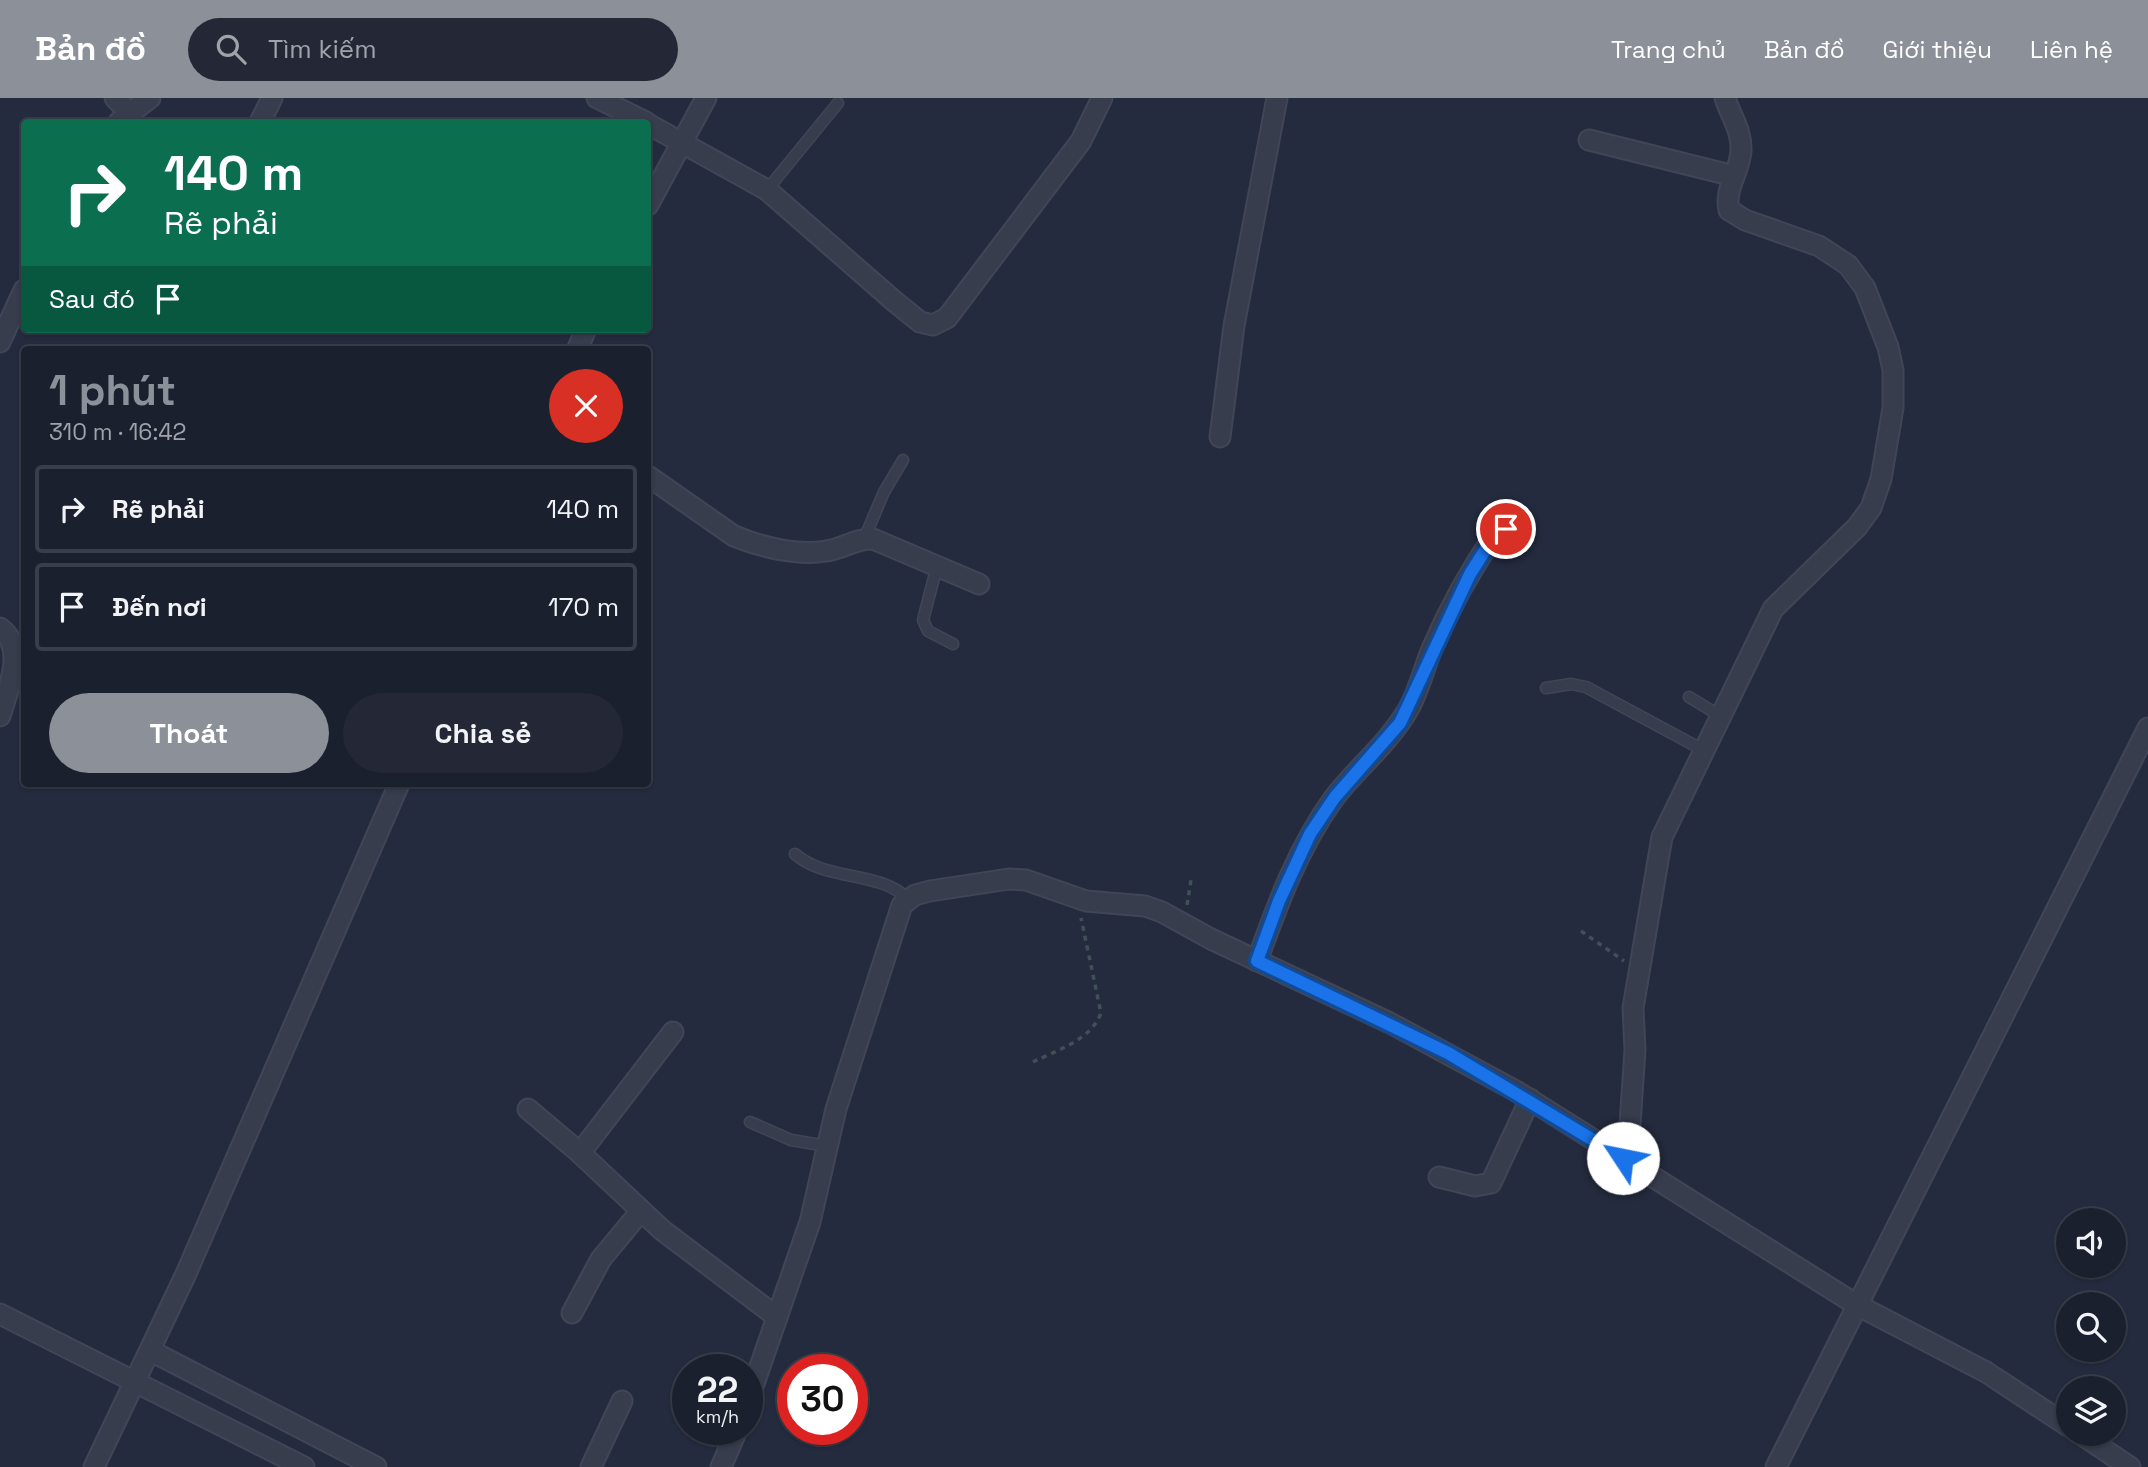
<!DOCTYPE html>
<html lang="vi">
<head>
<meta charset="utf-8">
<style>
  :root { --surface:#1b202e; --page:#242836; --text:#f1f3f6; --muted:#a0a3aa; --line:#393e4a; --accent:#8c9099 }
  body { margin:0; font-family:"Space Grotesk",sans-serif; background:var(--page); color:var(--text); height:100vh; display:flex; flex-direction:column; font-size:26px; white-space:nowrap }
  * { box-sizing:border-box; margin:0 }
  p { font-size:23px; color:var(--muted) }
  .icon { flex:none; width:38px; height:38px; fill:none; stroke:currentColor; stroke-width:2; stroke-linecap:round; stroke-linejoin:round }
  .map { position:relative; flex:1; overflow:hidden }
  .panel { position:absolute; left:21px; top:248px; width:630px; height:441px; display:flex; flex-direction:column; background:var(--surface); border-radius:7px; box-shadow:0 2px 5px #0004,0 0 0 2px var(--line) }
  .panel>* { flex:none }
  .guide { position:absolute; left:21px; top:21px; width:630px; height:214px; border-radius:7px; box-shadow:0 2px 5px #0004,0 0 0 2px var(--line); background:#0b6e4f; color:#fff; overflow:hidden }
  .fabs { position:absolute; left:2056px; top:1110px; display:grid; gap:14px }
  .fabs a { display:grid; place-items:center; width:70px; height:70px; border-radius:50%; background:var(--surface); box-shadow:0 2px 5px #0004,0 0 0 2px var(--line); font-size:35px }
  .speed { position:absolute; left:672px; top:1256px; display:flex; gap:14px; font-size:35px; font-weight:700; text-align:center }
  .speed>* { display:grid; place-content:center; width:91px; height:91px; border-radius:50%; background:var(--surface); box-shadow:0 2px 5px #0004,0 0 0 2px var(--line); line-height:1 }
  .speed small { font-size:18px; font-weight:400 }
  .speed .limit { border:10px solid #d22; background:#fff; color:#111 }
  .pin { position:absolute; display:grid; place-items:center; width:60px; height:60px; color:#fff; margin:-30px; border:4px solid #fff; border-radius:50%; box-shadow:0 2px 7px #0007 }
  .me { position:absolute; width:77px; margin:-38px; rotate:304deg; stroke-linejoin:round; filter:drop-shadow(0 0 5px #0008) }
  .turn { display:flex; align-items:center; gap:24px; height:147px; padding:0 28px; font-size:32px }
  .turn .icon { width:91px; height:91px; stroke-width:2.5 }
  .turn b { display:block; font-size:49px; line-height:60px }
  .then { display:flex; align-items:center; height:66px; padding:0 28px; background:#0003; gap:14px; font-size:26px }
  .round { display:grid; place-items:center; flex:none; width:74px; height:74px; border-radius:37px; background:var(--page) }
  .head { display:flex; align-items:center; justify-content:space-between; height:119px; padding:0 28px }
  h1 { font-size:42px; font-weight:800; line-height:52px; color:var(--accent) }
  .primary-button { display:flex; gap:14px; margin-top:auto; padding:14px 28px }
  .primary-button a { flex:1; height:80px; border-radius:42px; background:var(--accent); color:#fff; font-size:28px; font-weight:800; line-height:80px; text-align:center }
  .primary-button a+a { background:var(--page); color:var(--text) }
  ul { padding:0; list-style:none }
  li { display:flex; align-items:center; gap:21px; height:88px; margin:0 14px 10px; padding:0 14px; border:4px solid var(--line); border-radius:7px }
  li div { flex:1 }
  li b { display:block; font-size:26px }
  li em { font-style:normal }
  header { display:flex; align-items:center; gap:42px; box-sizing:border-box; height:98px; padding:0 35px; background:var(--accent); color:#fff }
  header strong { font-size:33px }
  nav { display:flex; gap:38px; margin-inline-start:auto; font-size:24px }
  .search { width:490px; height:63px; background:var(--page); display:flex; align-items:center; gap:18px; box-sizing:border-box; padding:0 24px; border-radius:38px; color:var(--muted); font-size:26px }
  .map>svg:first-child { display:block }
</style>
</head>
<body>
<header>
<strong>Bản đồ</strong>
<div class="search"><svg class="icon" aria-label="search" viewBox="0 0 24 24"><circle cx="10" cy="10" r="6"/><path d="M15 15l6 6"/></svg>Tìm kiếm</div>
<nav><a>Trang chủ</a><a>Bản đồ</a><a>Giới thiệu</a><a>Liên hệ</a></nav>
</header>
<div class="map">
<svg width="2148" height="1369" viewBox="0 0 2148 1369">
  <rect width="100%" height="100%" fill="#242b3e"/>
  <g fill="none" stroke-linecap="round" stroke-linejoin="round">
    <defs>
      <g id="lane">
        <path d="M767 92 838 5"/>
        <path d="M864 441 884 394 903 362"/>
        <path d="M937 468 923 522 928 533 953 546"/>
        <path d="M1546 590 1571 586 1586 589 1705 653"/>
        <path d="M1689 599 1722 619"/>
        <path d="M795 756C827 784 879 772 908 801"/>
        <path d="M750 1024 791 1042 827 1048"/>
      </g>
      <g id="street">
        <path d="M115 0 130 16"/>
        <path d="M597 0 646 24"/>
        <path d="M119 24 150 0"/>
        <path d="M260 24 272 0"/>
        <path d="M648 26 767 92 894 203 920 224 933 227 947 220 1081 43 1102 0"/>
        <path d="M1589 42 1734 78"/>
        <path d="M648 107 706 0"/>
        <path d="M0 244 24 192"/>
        <path d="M577 252 586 231"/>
        <path d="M1220 339 1234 228 1277 0"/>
        <path d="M648 378 734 438C761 449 797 458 826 453 843 451 856 440 873 441L979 486"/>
        <path d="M0 530C27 550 8 591 0 618"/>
        <path d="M1257 863C1278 805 1298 750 1334 700 1358 669 1389 645 1409 610 1419 592 1424 570 1432 551 1449 511 1471 471 1496 435L1524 429"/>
        <path d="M528 1011 580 1055 662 1132 777 1219"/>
        <path d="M580 1055 673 934"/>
        <path d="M1623 1060 1630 1026 1635 952 1633 910 1662 739 1773 511 1857 429 1871 410 1881 381 1893 310V272L1888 249 1865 190 1848 167 1819 148 1745 122 1729 112C1724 91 1740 73 1741 53 1742 32 1731 19 1725 0"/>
        <path d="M1439 1079 1475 1088 1491 1085 1530 1001"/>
        <path d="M572 1215 601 1161 640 1114"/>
        <path d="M0 1216 304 1369"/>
        <path d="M151 1253 376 1369"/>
        <path d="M747 1306 810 1124 836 1011 902 807 915 797 930 793 1009 781 1026 782 1086 803 1145 808 1162 814 1211 841 1390 925 1516 993 1857 1207 1986 1274 2068 1328"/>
        <path d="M2079 1335 2130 1369"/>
        <path d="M94 1369 185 1178 399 686"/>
        <path d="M591 1369 622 1303"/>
        <path d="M721 1369 737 1332"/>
        <path d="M1776 1369 2148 630"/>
      </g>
    </defs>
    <use href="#lane" stroke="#414657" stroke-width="13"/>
    <use href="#street" stroke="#414657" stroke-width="23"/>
    <g stroke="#3f5157" stroke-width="3.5" stroke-dasharray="5 5" stroke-linecap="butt">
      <path d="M1187 807 1191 782"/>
      <path d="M1581 833 1624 863"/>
      <path d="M1033 964C1057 952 1091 942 1101 915L1081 820"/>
    </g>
    <use href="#lane" stroke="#383d4e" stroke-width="10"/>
    <use href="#street" stroke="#383d4e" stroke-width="19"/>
  </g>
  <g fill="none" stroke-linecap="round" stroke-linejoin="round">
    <defs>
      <path id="route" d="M1506 431 1496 435 1470 476 1400 625 1335 699 1310 736 1279 803 1257 863 1448 955 1623 1060"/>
    </defs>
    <use href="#route" stroke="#114b97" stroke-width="18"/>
    <use href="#route" stroke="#1a73e8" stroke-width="12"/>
  </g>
</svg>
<div class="fabs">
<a><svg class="icon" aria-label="sound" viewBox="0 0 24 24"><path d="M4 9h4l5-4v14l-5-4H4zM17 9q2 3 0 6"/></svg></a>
<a><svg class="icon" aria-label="search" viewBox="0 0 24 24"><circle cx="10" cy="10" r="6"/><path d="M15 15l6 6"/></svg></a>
<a><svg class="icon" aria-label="layers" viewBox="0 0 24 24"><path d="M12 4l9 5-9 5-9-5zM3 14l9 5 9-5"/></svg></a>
</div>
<div class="speed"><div>22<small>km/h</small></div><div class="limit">30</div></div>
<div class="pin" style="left:1506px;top:431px;background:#d93025"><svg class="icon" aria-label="arrive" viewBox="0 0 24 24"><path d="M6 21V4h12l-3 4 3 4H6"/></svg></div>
<svg class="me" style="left:1623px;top:1060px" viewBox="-20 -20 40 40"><circle r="19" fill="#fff"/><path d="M0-13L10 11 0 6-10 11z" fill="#1a73e8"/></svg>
<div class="guide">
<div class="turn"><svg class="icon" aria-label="right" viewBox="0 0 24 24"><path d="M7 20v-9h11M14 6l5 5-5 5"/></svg><div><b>140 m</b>Rẽ phải</div></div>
<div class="then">Sau đó<svg class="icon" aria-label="arrive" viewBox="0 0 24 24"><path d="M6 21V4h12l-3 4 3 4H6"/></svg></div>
</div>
<section class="panel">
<div class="head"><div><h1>1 phút</h1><p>310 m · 16:42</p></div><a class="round" style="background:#d93025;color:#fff"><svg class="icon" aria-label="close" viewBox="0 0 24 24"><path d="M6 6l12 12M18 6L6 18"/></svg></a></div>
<ul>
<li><svg class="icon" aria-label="right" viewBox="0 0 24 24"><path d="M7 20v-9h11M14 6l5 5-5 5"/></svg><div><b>Rẽ phải</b></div><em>140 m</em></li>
<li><svg class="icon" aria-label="arrive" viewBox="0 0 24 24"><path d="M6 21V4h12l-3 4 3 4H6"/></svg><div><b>Đến nơi</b></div><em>170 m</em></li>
</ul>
<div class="primary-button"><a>Thoát</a><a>Chia sẻ</a></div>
</section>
</div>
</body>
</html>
